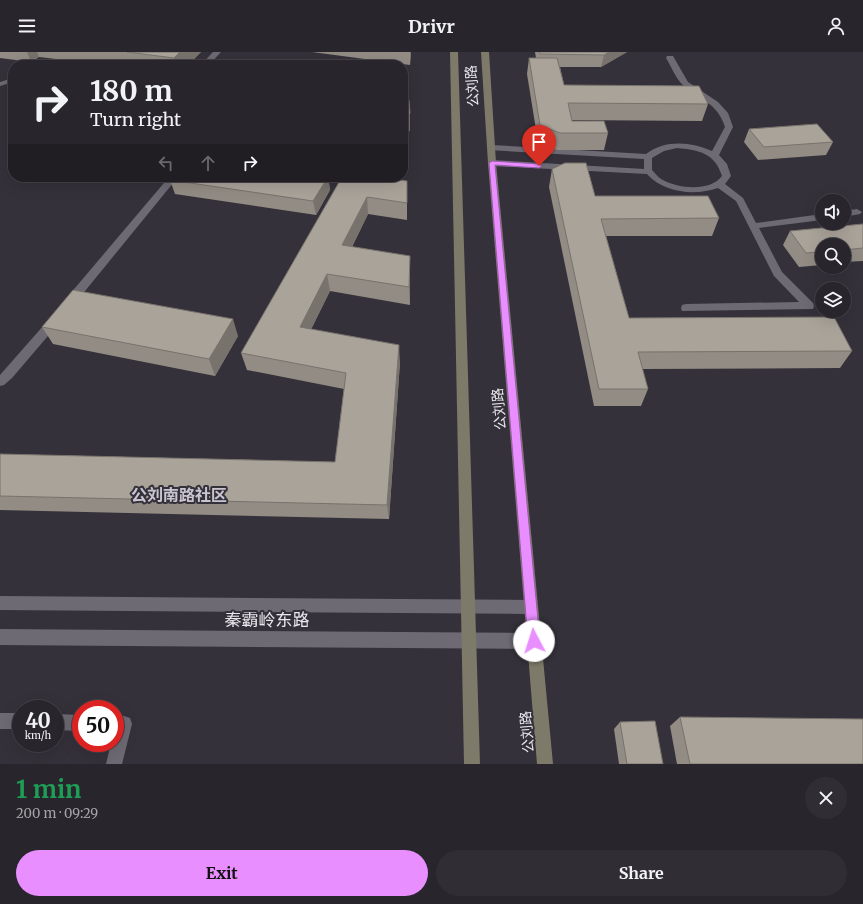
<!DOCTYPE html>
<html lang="en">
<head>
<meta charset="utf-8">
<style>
  :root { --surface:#28252c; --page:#302d34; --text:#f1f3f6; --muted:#a5a5a9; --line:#444248; --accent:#e88eff }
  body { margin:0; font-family:Merriweather,"Noto Sans SC",serif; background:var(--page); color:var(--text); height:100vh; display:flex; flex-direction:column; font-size:15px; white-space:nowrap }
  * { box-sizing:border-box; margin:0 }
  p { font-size:13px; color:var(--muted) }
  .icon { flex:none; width:22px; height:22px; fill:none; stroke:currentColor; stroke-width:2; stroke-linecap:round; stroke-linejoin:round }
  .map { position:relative; height:712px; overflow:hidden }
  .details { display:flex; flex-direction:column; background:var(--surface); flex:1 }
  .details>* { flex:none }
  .hud { position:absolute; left:8px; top:8px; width:400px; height:122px; border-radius:16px; box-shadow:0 4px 16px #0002,0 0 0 1px var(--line); background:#28252c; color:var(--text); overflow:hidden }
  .tools { position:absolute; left:815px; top:142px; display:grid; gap:8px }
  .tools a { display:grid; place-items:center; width:36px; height:36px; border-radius:50%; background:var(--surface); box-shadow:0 4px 16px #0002,0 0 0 1px var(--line); font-size:20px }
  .speed { position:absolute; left:12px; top:648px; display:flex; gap:8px; font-size:20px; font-weight:700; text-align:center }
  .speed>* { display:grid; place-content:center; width:52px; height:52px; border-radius:50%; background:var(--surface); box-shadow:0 4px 16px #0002,0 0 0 1px var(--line); line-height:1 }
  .speed small { font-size:10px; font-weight:400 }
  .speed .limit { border:6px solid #d22; background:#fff; color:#111 }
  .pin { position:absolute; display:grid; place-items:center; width:34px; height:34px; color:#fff; margin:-41px -17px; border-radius:50% 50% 50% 0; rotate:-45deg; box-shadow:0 0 4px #0007 }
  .pin .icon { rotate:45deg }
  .me { position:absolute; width:44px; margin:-22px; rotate:355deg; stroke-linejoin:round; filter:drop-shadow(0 0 3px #0008) }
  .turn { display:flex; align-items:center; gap:14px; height:84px; padding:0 16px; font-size:18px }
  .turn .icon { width:52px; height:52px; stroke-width:2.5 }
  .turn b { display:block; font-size:28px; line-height:34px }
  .lanes { display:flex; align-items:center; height:38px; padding:0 16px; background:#0003; justify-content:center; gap:20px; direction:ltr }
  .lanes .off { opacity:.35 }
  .round { display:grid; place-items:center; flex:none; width:42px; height:42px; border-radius:21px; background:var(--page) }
  .headline { display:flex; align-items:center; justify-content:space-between; height:68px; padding:0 16px }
  h1 { font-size:24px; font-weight:700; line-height:30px; color:#1e9e55 }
  .button { display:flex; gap:8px; margin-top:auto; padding:8px 16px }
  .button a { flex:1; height:46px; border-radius:24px; background:var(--accent); color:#111; font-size:16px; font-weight:700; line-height:46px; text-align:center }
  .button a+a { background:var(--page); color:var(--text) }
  header { display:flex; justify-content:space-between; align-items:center; height:52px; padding:0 16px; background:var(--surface); font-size:18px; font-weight:700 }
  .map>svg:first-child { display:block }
</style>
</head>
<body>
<header><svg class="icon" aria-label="menu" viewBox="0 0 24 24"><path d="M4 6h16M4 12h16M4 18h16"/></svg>Drivr<svg class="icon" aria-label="person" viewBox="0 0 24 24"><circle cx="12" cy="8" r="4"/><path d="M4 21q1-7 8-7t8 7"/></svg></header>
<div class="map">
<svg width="863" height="712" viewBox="0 0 863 712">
  <rect width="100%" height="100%" fill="#35313a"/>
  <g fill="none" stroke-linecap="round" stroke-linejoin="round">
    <g fill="#6e6a74" fill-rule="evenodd">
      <path d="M213 0H221L209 13H201Z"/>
      <path d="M13 26V30L0 34V30Z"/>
      <path d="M169 125H178L72 255H64L63 252 64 249Z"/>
      <path d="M55 264 59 265 60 268 59 271 12 326 4 333 0 334V323L51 265Z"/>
      <rect x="0" y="661" width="21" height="16"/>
      <path d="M55 662 81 663V679L55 678Z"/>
      <path d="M115 664H124L130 666 132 672 122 712H106L111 691H115Z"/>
    </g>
    <g fill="#6e6a74" fill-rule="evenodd">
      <path d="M667 4H673L688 30 718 50 728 61 733 75 719 103 727 112 731 124 725 132 743 146 756 171 822 162V168L759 176 782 220 813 251 814 254 813 257 682 259 681 256 682 253 686 252 799 250 774 224 736 149 718 136C695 144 664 141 647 122L492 114 488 111 492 108 644 117V107L488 98 487 96 491 93 646 102C665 87 692 90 712 99L725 75C717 50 701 49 683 33 676 27 671 14 666 6ZM677 96C699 98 715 101 722 124 710 140 678 137 661 127 658 125 655 121 652 118V106L664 99Z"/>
      <path d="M857 157 862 160 860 162 844 165V159Z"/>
    </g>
    <g fill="#6e6a74" fill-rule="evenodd">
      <path d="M0 544 531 548 536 550 538 555 536 560 531 562 0 558Z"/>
      <path d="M0 577 534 581 539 584 542 589 539 594 534 597 0 593Z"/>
    </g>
    <g fill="#7e7a69" fill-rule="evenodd">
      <path d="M450 0H458L480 712H464Z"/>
      <path d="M481 0H489L496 111 553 712H537L488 111Z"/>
    </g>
  </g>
  <g fill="#928c84">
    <path d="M0 0H201L188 13H106L39 5 31 10 0 6Z"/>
    <path d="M312 0H411L410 13Z"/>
    <path d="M535 0H627L601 15H560L564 33 708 52 702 69 572 68V69L608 81 604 98H557L538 90 527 22 529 6H536Z"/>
    <path d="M13 32V51L11 46 13 45 8 36Z"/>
    <path d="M749 77 833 90 826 103 758 108 744 90Z"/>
    <path d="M552 117 595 144 719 166 712 184H606L629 266 852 299 840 316 642 317 648 337 641 354H594L549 135Z"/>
    <path d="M328 125 330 138 316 163 175 142 170 128Z"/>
    <path d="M342 125H387L386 126 407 147V168L368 162 352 195 410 222V253L330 239 311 277 400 310 389 467 0 458V402L335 410 344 337 247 318 241 301Z"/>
    <path d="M863 172V209L844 210V193H822V213L799 215 783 193 790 179Z"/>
    <path d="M42 275 238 284 215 324 53 292Z"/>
    <path d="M680 665 863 712H677L670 674Z"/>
    <path d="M620 670 663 712H619L614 677Z"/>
  </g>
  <g fill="#77726c">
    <path d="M27 0H37L39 5 31 10Z"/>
    <path d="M180 0H201L188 13H177L174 6Z"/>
    <path d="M410 0H411L410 13Z"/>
    <path d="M609 0H627L601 15 604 3Z"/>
    <path d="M410 61V78L403 93V75Z"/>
    <path d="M328 125 330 138 316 163 313 149Z"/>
    <path d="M377 125H387L378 142Z"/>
    <path d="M367 145 368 162 344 211 342 193Z"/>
    <path d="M410 204V253L409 235Z"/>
    <path d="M327 222 330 239 304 292 300 275Z"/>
    <path d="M233 267 238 284 215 324 209 307Z"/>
    <path d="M399 293 400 310 389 467 387 453Z"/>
  </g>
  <g fill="#aaa39a" stroke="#77726c">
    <path d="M127 0H180L174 6Z"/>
    <path d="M539 0H609L604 3 540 2Z"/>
    <path d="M529 6H557L564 33 699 34 708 52 568 51 572 69H604L608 81H560L540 73Z"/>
    <path d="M13 32V36H8Z"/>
    <path d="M403 47 409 48 410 61 403 75Z"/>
    <path d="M817 72 833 90 764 95 749 77Z"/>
    <path d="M565 111H586L595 144H708L719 166 601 167 629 266 834 265 852 299 638 300 648 337H599L552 117Z"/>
    <path d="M173 125H328L313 149 170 128Z"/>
    <path d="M342 125H377L407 129V151L367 145 342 193 410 204 409 235 327 222 300 275 399 293 387 453 0 444V402L335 410 346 321 241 301Z"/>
    <path d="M863 172V196L844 198V193H822V200L806 201 790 179Z"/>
    <path d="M73 238 233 267 209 307 42 275Z"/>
    <path d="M680 665 863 667V712H690Z"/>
    <path d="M655 669 663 712H627L620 670Z"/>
  </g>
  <path fill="#e88eff" stroke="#975ca6" d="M492 109 539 112 542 114 539 116 495 113 540 589 538 593 534 595 530 593 528 589 489 111Z"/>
  <g text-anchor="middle" stroke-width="4" stroke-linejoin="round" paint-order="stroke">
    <g font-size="14" fill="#eae8ee" stroke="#35313a">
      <text transform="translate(472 34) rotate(-94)" y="5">公刘路</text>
      <text transform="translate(499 357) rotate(-95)" y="5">公刘路</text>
      <text transform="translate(527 680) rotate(-95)" y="5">公刘路</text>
    </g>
    <g font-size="16" font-weight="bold" fill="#cac6d1" stroke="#35313a">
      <text x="179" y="449">公刘南路社区</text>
    </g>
    <g font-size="17" fill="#eae8ee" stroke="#35313a">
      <text x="267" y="574">秦霸岭东路</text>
    </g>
  </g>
</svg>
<div class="tools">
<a><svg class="icon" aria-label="sound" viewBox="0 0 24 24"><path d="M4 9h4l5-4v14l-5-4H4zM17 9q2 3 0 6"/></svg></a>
<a><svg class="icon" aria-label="search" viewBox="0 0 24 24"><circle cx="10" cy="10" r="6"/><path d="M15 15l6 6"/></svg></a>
<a><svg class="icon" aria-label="layers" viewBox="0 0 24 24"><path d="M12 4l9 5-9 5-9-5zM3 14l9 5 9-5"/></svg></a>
</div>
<div class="speed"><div>40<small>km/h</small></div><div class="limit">50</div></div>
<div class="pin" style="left:539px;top:114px;background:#d93025"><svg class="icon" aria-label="arrive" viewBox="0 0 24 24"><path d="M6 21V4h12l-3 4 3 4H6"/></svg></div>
<svg class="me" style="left:534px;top:589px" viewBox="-20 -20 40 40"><circle r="19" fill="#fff"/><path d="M0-13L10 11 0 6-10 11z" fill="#e88eff"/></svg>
<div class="hud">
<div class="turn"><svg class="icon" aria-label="right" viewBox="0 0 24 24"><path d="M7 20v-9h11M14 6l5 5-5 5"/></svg><div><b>180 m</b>Turn right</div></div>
<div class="lanes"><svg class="icon off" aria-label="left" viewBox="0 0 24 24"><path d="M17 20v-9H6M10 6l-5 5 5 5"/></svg><svg class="icon off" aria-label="ahead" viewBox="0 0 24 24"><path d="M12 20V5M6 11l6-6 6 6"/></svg><svg class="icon" aria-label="right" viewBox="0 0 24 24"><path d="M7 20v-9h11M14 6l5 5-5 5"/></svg></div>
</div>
</div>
<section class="details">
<div class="headline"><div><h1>1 min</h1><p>200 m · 09:29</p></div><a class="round"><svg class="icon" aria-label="close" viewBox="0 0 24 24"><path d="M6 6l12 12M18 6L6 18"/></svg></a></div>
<div class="button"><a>Exit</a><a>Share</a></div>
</section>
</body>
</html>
